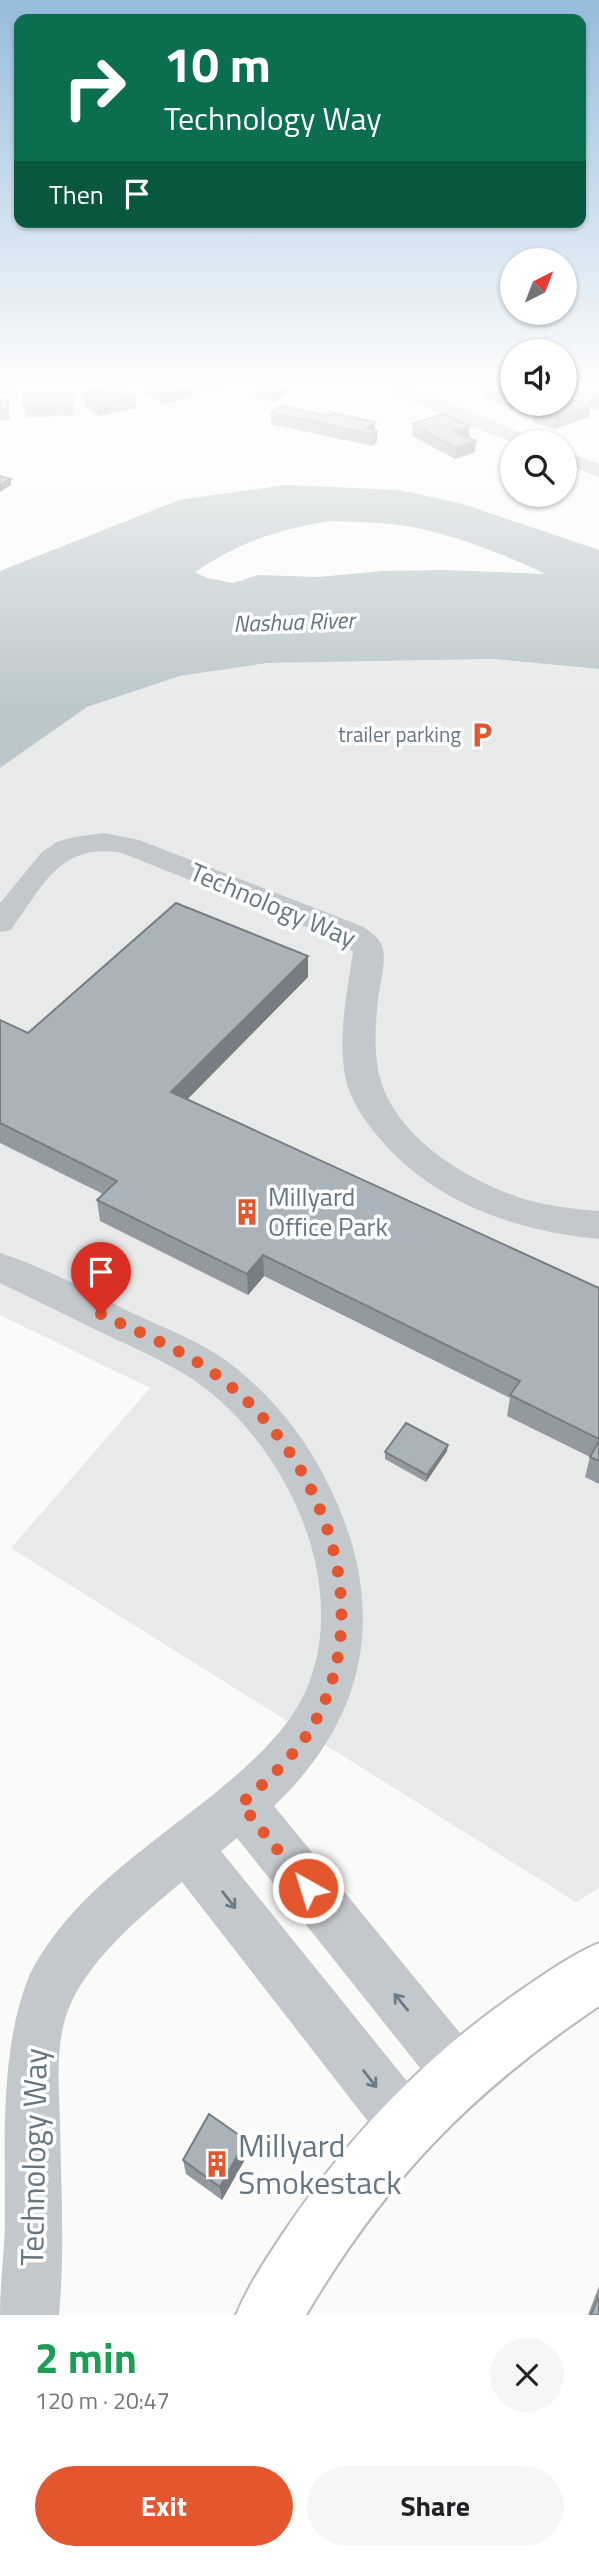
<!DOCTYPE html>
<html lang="en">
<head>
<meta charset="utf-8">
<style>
  :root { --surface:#fff; --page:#f6f6f6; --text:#202124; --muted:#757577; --accent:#e4572e }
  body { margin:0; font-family:"Titillium Web",sans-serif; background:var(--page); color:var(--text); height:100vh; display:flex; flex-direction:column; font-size:26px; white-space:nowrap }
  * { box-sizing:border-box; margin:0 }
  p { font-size:23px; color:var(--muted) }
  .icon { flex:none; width:38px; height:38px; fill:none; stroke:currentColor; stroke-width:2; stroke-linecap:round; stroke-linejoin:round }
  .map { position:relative; height:2315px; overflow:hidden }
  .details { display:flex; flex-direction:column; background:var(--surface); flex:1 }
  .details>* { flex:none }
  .guide { position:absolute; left:14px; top:14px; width:572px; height:214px; border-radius:14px; box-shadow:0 2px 5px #0004; background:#0b6e4f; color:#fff; overflow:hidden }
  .needle { width:46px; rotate:42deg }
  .controls { position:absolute; left:500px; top:248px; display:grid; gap:14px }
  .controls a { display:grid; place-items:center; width:77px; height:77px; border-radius:50%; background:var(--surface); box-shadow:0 2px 5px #0004; font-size:35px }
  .pin { position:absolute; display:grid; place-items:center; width:60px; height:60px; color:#fff; margin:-72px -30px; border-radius:50% 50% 50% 0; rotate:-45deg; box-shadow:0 0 7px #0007 }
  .pin .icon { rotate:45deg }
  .me { position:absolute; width:77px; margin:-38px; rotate:321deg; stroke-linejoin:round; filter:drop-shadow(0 0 5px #0008) }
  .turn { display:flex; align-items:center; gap:24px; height:147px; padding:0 35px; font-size:32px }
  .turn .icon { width:91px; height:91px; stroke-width:2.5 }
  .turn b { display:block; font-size:49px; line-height:60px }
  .then { display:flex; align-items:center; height:66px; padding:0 35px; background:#0003; gap:14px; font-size:26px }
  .round { display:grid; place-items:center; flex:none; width:74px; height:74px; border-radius:37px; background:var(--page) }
  .overview { display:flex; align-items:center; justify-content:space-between; height:119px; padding:0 35px }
  h1 { font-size:42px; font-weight:700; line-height:52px; color:#1e9e55 }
  .action { display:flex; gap:14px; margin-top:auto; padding:14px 35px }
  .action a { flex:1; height:80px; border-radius:42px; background:var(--accent); color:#fff; font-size:28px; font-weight:700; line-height:80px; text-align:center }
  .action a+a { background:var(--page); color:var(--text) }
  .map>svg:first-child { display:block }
</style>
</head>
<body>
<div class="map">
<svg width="599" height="2315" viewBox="0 0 599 2315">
  <rect width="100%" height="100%" fill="#fafaf8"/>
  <path fill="#e8e9e9" d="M493 659 599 669V1888L576 1902 11 1548 150 1388 0 1315V768L87 707 180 676 268 663Z"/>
  <path fill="#bbc7cb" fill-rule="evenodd" d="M285 485 399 490 463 504 599 550V669L493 659 268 663 180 676 87 707 0 768V571L179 500ZM331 521C351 522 371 522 391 524 438 528 504 554 546 574L444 570 382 571 319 577 258 575 233 583 207 578 195 572C240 542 278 529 331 521Z"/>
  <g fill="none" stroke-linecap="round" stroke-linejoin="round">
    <defs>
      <path id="major" d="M599 1943V2006C469 2094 386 2180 306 2315H236C250 2282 270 2253 290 2223 353 2131 429 2053 521 1990 546 1973 571 1955 599 1943Z"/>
    </defs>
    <use href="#major" stroke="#b5babe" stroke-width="4"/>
    <g fill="#c3c8cc" fill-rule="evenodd">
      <path d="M0 387H24L15 393H0Z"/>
      <path d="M385 387H409L536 439 539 443H513L387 391Z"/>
      <path d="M565 451 599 464V477L565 464Z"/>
      <path d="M104 833 139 840 364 927C371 933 379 937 382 946 387 960 380 984 378 999 376 1020 374 1041 377 1062 384 1130 461 1178 521 1198 546 1206 572 1209 599 1211V1239C517 1231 436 1204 381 1140 366 1123 351 1102 346 1080 337 1038 347 994 353 952L342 941 122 853C60 842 43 886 11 930L0 932V903L42 852 57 842 74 837Z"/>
      <path d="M0 1253C45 1267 88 1291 130 1312 166 1329 206 1343 237 1369 276 1401 306 1439 328 1484 388 1603 371 1714 274 1806L478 2055 486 2074 478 2093 459 2101 440 2093 237 1838 221 1851 427 2106 435 2126 427 2146 407 2154 387 2146 182 1882C142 1915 85 1962 67 2013 55 2048 59 2087 60 2124 61 2188 65 2251 59 2315H0C0 2282 5 2249 5 2216 5 2136 0 2049 29 1976 78 1879 181 1830 256 1757 276 1738 296 1714 307 1688 350 1585 289 1453 206 1389 178 1367 145 1353 113 1338 75 1320 38 1301 0 1283Z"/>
    </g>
    <use href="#major" fill="#fff" fill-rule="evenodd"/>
  </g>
  <g fill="#929a9f">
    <path d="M143 387H194V395L165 404 143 393Z"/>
    <path d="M199 387H225L210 391Z"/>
    <path d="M484 387H513V404L511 409 483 397Z"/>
    <path d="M255 392 288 393 275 402 255 398Z"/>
    <path d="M110 393 136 408 98 416 85 405 84 394Z"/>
    <path d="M72 394 74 415 26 418 24 407Z"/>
    <path d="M599 395V410L590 408 589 417 554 429 533 422 534 411 588 405V402Z"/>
    <path d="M0 400H8L10 420 0 421Z"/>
    <path d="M271 413 329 416 375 422V430L377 431V442L372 446 271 424Z"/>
    <path d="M413 424 469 437 468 438 476 441 475 452 455 459 412 436Z"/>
    <path d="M308 977 187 1099 599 1288V1484L585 1477 590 1457 507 1416 510 1398 264 1276 248 1295 100 1221 97 1200 103 1194 0 1143V1020L28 1033Z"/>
    <path d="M447 1451 426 1482 385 1459V1452Z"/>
    <path d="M248 2154 222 2200 186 2174 183 2160Z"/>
    <path d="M599 2286V2315H588Z"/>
  </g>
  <g fill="#777d82">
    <path d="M187 387H194V395L165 404V393Z"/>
    <path d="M210 387H225L210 391Z"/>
    <path d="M288 387V393L275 402V396Z"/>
    <path d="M135 397 136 408 98 416 97 405Z"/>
    <path d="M512 398H513V404H523L511 409Z"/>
    <path d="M590 406 589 417 554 429 555 418Z"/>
    <path d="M375 422V433L366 428Z"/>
    <path d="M470 426 469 437 454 443V431Z"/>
    <path d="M377 431V442L372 446 373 434Z"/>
    <path d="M476 441 475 452 455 459 456 448Z"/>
    <path d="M11 479V485L0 492V485Z"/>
    <path d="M308 956V977L173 1114 171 1092Z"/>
    <path d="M263 1255 264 1276 248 1295 247 1274Z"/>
    <path d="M448 1445 447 1451 426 1482 427 1475Z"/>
    <path d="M246 2140 248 2154 222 2200 220 2187Z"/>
  </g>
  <g fill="#aab3b9" stroke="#777d82" stroke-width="2">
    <path d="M152 387H187L165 393Z"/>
    <path d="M263 387H288L275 396 255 392Z"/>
    <path d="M484 387H513V398H512Z"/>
    <path d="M106 389 110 393 126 389 135 397 97 405 84 394Z"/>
    <path d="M24 393 72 394 73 404 24 407Z"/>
    <path d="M598 395H599V404L588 402Z"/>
    <path d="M570 399 590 406 555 418 534 411 548 404H565V401Z"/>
    <path d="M0 400H8V409L0 410Z"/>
    <path d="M281 406 329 416 332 413 375 422 366 428 377 431 373 434 271 413Z"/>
    <path d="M443 414 470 426 454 431 476 441 456 448 413 424Z"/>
    <path d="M0 476 11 479 0 485Z"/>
    <path d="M176 903 308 956 171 1092 599 1288V1439L510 1395 520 1381 263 1255 247 1274 97 1200 117 1181 0 1123V1020L28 1033Z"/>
    <path d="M406 1423 448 1445 427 1475 385 1452Z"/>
    <path d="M599 1441V1461L590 1457Z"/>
    <path d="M209 2114 246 2140 220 2187 183 2160Z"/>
    <path d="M599 2295V2315H591Z"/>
  </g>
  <defs><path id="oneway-shaft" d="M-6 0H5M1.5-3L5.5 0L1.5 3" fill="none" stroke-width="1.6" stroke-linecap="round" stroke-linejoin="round" transform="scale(1.75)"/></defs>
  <g stroke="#6a7a87">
    <use href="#oneway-shaft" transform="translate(229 1900) rotate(52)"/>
    <use href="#oneway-shaft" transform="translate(401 2002) rotate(-129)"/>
    <use href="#oneway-shaft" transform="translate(370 2079) rotate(52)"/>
  </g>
  <linearGradient id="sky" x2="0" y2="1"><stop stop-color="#96bcdc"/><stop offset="0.54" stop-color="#fdfdfc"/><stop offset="1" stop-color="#fdfdfc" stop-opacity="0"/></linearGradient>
  <rect width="599" height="711" fill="url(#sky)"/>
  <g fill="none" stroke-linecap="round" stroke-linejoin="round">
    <path stroke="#e4572e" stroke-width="12" stroke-dasharray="0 21.6" d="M101 1314C142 1334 186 1351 223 1380 318 1454 375 1597 320 1712 303 1749 271 1777 241 1804L308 1888"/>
  </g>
  <defs>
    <symbol id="parking-bare" viewBox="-9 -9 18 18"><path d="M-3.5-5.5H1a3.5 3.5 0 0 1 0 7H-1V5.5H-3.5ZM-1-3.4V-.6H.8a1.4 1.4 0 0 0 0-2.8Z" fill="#e4572e" stroke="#fff" stroke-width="2.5" paint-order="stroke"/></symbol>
    <symbol id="building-bare" viewBox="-9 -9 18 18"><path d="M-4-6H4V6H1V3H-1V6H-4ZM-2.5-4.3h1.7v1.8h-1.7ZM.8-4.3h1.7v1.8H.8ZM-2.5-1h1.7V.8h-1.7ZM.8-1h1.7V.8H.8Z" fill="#e4572e" stroke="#fff" stroke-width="2.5" paint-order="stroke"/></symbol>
  </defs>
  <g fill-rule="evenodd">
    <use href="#parking-bare" x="463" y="716" width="38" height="38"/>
    <use href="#building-bare" x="228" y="1193" width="38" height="38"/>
    <use href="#building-bare" x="198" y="2145" width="38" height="38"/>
  </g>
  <g text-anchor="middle" stroke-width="7" stroke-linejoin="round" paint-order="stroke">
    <g font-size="21" fill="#657683" stroke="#fff" text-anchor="end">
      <text x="461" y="742">trailer parking</text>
    </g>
    <g font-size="23" font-style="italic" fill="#60757c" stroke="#fff">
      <text transform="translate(294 622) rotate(-2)" y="8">Nashua River</text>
    </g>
    <g font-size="26" fill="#657683" stroke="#fff">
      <text transform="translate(273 905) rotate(23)" y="9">Technology Way</text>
    </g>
    <g font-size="26" fill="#657683" stroke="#fff" text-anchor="start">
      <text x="268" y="1206">Millyard<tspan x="268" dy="30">Office Park</tspan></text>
    </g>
    <g font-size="32" fill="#657683" stroke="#fff" text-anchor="start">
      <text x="238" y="2157">Millyard<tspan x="238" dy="37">Smokestack</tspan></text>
    </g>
    <g font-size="32" fill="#657683" stroke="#fff">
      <text transform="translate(34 2157) rotate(-89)" y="11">Technology Way</text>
    </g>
  </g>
</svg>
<div class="controls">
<a><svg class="needle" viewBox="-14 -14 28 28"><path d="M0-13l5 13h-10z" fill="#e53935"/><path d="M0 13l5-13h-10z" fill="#757577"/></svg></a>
<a><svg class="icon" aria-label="sound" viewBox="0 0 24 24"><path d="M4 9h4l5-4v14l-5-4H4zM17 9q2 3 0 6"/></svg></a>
<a><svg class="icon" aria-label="search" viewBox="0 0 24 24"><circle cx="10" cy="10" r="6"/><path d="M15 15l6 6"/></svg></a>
</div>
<div class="pin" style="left:101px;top:1314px;background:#d93025"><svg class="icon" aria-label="arrive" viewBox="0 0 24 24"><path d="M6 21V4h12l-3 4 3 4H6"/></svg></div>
<svg class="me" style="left:308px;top:1888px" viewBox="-20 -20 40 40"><circle r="17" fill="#e4572e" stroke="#fff" stroke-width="3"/><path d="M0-11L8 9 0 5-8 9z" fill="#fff"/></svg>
<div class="guide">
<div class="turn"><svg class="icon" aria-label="right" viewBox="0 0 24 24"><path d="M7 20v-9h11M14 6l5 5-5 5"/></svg><div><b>10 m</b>Technology Way</div></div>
<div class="then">Then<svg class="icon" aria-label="arrive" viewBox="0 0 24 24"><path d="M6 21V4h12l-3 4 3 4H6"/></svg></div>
</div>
</div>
<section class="details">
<div class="overview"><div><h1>2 min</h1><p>120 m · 20:47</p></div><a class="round"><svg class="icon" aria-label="close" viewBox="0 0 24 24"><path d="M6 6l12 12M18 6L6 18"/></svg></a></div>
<div class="action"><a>Exit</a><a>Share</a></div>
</section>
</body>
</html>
